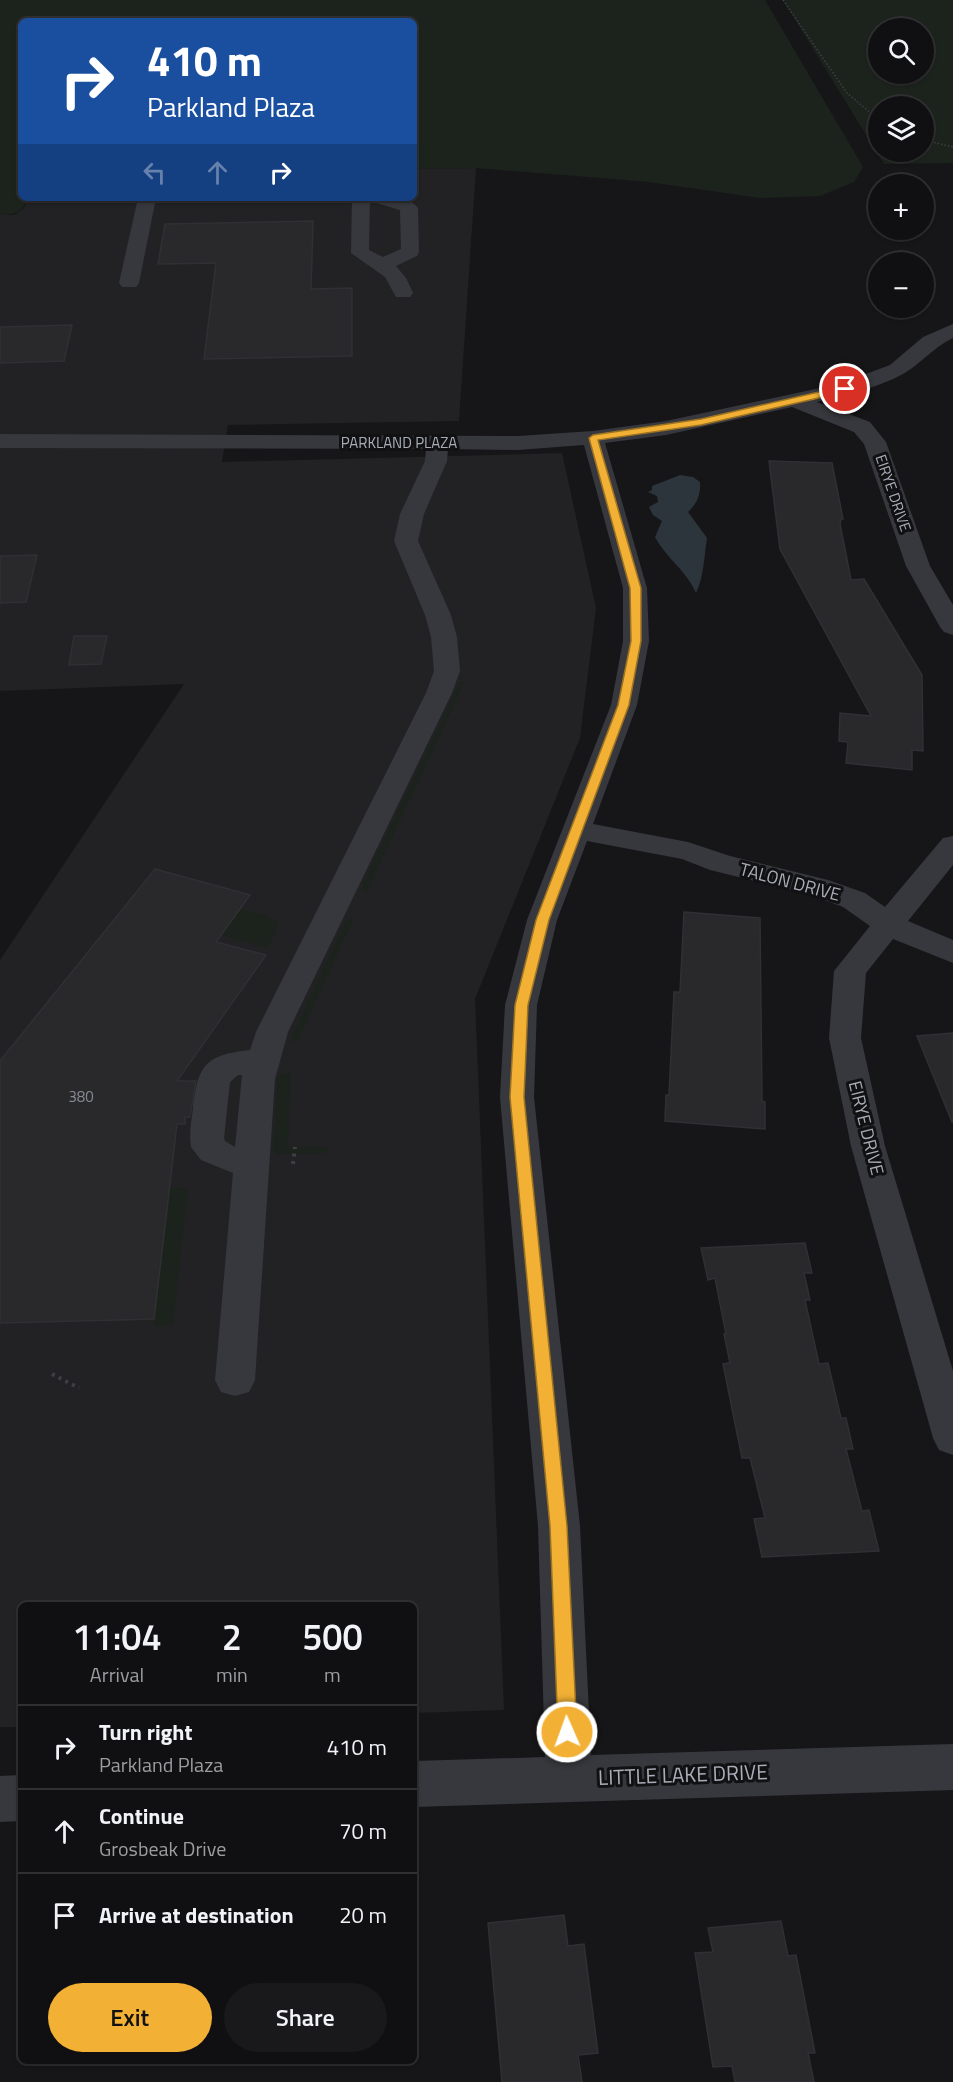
<!DOCTYPE html>
<html lang="en">
<head>
<meta charset="utf-8">
<style>
  :root { --surface:#101012; --page:#19191b; --text:#f1f3f6; --muted:#9c9d9f; --line:#303032; --accent:#f2b134 }
  body { margin:0; font-family:"Titillium Web",sans-serif; background:var(--page); color:var(--text); height:100vh; display:flex; flex-direction:column; font-size:22px; white-space:nowrap }
  * { box-sizing:border-box; margin:0 }
  p { font-size:20px; color:var(--muted) }
  .icon { flex:none; width:33px; height:33px; fill:none; stroke:currentColor; stroke-width:2; stroke-linecap:round; stroke-linejoin:round }
  .map { position:relative; flex:1; overflow:hidden }
  .side { position:absolute; left:18px; top:1602px; width:399px; height:462px; display:flex; flex-direction:column; background:var(--surface); border-radius:9px; box-shadow:0 2px 4px #0004,0 0 0 2px var(--line) }
  .side>* { flex:none }
  .banner { position:absolute; left:18px; top:18px; width:399px; height:183px; border-radius:9px; box-shadow:0 2px 4px #0004,0 0 0 2px var(--line); background:#1a4fa0; color:#fff; overflow:hidden }
  .fabs { position:absolute; left:868px; top:18px; display:grid; gap:12px }
  .fabs a { display:grid; place-items:center; width:66px; height:66px; border-radius:50%; background:var(--surface); box-shadow:0 2px 4px #0004,0 0 0 2px var(--line); font-size:30px }
  .pin { position:absolute; display:grid; place-items:center; width:51px; height:51px; color:#fff; margin:-26px; border:3px solid #fff; border-radius:50%; box-shadow:0 2px 6px #0007 }
  .me { position:absolute; width:66px; margin:-33px; rotate:358deg; stroke-linejoin:round; filter:drop-shadow(0 0 4px #0008) }
  .turn { display:flex; align-items:center; gap:21px; height:126px; padding:0 30px; font-size:27px }
  .turn .icon { width:78px; height:78px; stroke-width:2.5 }
  .turn b { display:block; font-size:42px; line-height:51px }
  .lanes { display:flex; align-items:center; height:57px; padding:0 30px; background:#0003; justify-content:center; gap:30px; direction:ltr }
  .lanes .off { opacity:.35 }
  .eta { display:flex; justify-content:space-evenly; align-items:center; height:102px; text-align:center }
  .eta b { font-size:36px; font-weight:600; line-height:42px }
  .action { display:flex; gap:12px; margin-top:auto; padding:12px 30px }
  .action a { flex:1; height:69px; border-radius:36px; background:var(--accent); color:#111; font-size:24px; font-weight:600; line-height:69px; text-align:center }
  .action a+a { background:var(--page); color:var(--text) }
  ul { padding:0; list-style:none }
  li { display:flex; align-items:center; gap:18px; height:84px; padding:0 30px; border-top:2px solid var(--line) }
  li div { flex:1 }
  li b { display:block; font-size:22px }
  li em { font-style:normal }
  .map>svg:first-child { display:block }
</style>
</head>
<body>
<div class="map">
<svg width="953" height="2082" viewBox="0 0 953 2082">
  <rect width="100%" height="100%" fill="#161618"/>
  <path fill="#222225" d="M476 168 459 421 228 425 222 462 562 453 596 608 580 738 475 999 504 1710 414 1713V1605H21V1727H0V960L184 684 0 691V215H14L24 208 29 198H414V169Z"/>
  <g fill="#1c231d" fill-rule="evenodd">
    <path d="M0 0H765L863 167 854 182 820 196 760 198 649 182 476 168 414 169V21H21V198H29C22 212 16 215 0 215Z"/>
    <path d="M783 0H953V163L884 164ZM879 28H924V74H879ZM879 106H924V152H879Z"/>
    <path d="M460 682H465L366 894 363 891 362 885Z"/>
    <path d="M230 906 265 915 279 923 268 948 210 932Z"/>
    <path d="M355 917 298 1040 289 1042 345 922Z"/>
    <path d="M284 1073H291L288 1147H325L328 1149 325 1153 277 1154 273 1151 277 1077Z"/>
    <path d="M169 1188H188L173 1325 153 1326Z"/>
  </g>
  <path fill="#2c353c" d="M680 475 693 477 700 482C701 494 697 504 688 512L707 538C704 557 704 576 696 593 687 571 666 558 655 537L662 521 653 515 649 507 658 502 657 496 648 492 652 490V486Z"/>
  <g fill="#29292c" stroke="#303034" stroke-width="1.5">
    <path d="M313 221 311 289 352 288V356L204 359 216 263 158 264 165 224Z"/>
    <path d="M72 325 64 361 0 363V327Z"/>
    <path d="M769 461 832 463 843 519H841L840 524 851 580 864 579 922 675 923 751 912 750V770L846 763 848 742 839 741 840 713 871 716 780 549Z"/>
    <path d="M37 555 26 602 0 603V556Z"/>
    <path d="M74 636H107L101 664 69 665Z"/>
    <path d="M155 869 250 895 216 942 266 955 177 1081H196L190 1117H185V1124H177L154 1319 0 1323V1061Z"/>
    <path d="M684 912 760 918 762 1101 765 1102V1129L665 1121 666 1095H669L674 992H680Z"/>
    <path d="M953 1033V1122H952L917 1036Z"/>
    <path d="M805 1243 812 1273H804L810 1300H805L819 1364 828 1363 841 1418H846L853 1449H846L862 1511 869 1510 879 1551 762 1557 754 1519 765 1518 750 1458H742L723 1364 730 1363 724 1334H726L715 1278 708 1280 701 1248Z"/>
    <path d="M564 1915 568 1946 584 1944 598 2053 578 2055 582 2082H502L488 1923Z"/>
    <path d="M781 1921 788 1956 796 1955 815 2053H808L814 2082H735L732 2066 713 2067 695 1953 713 1952 708 1928Z"/>
  </g>
  <g fill="none" stroke-linecap="round" stroke-linejoin="round">
    <g stroke="#3d3f44" stroke-width="1.5" stroke-dasharray="1.5 2" stroke-linecap="butt">
      <path d="M783 0 847 93 879 120"/>
      <path d="M924 140 953 147"/>
    </g>
    <g stroke="#3d3f44" stroke-width="4" stroke-dasharray="3 4.5" stroke-linecap="butt">
      <path d="M293 1164 295 1147"/>
      <path d="M52 1374 79 1388"/>
    </g>
    <g fill="#37383d" fill-rule="evenodd">
      <path d="M138 198H156L139 283 136 287H122L119 283Z"/>
      <path d="M247 198H275L272 202H250Z"/>
      <path d="M352 198C371 198 405 191 418 208L419 252 417 256 396 266 406 278 413 293 410 297H396L385 277 351 253ZM370 201 400 210 401 249 383 257 369 250Z"/>
      <path d="M953 324V338C932 348 921 364 903 374 877 388 846 395 817 402L870 422 886 442 930 566 953 605V635L944 632 940 627 906 566 864 444 854 432 792 407 666 435 605 443 647 588 649 641 637 705 593 824 688 842 730 856 828 880 865 893 885 907 943 838 953 836V865L908 921 953 940V963L893 939 866 973 861 1038 885 1146 953 1371V1455L939 1450 933 1438 851 1146 829 1038 834 971 870 926 843 907 808 894 710 870 682 859 587 841 557 920 537 1005 534 1097 580 1526 591 1755 953 1744V1790L414 1807V1761L545 1757 538 1526 500 1097 505 1005 527 920 611 705 623 641V588L584 445 518 450 448 449 447 461 424 514 418 541 451 615 457 637 460 671 452 693 288 1032 275 1079 255 1380 249 1392 235 1396 221 1392 215 1380 233 1173 201 1160 191 1147C189 1134 191 1122 193 1109 198 1066 204 1055 250 1050L256 1032 426 693 434 671 431 637 425 615 394 541 400 514 425 461 426 449 0 448V434L518 436 593 431 666 421 839 384 890 365 923 337ZM238 1075H242L235 1147 225 1141 224 1138 230 1082Z"/>
      <path d="M21 1775V1821L0 1822V1776Z"/>
    </g>
  </g>
  <path fill="#f2b134" stroke="#9d7322" stroke-width="1.5" d="M845 386 850 389 849 391 701 425 598 440 641 588V641L629 705 549 920 528 1005 524 1097 567 1526 577 1732 574 1738 567 1741 560 1738 558 1732 550 1526 510 1097 515 1005 536 920 618 705 631 641 630 588 589 438 593 435 701 419Z"/>
  <g text-anchor="middle" stroke-width="6" stroke-linejoin="round" paint-order="stroke">
    <g font-size="15" fill="#a8adb8" stroke="#111113">
      <text x="399" y="448">PARKLAND PLAZA</text>
      <text transform="translate(893 493) rotate(71)" y="5">EIRYE DRIVE</text>
    </g>
    <g font-size="15" fill="#888b94">
      <text x="81" y="1102">380</text>
    </g>
    <g font-size="18" fill="#a8adb8" stroke="#111113">
      <text transform="translate(790 882) rotate(15)" y="6">TALON DRIVE</text>
      <text transform="translate(866 1128) rotate(76)" y="6">EIRYE DRIVE</text>
    </g>
    <g font-size="21" fill="#a8adb8" stroke="#111113">
      <text transform="translate(683 1775) rotate(-2)" y="7">LITTLE LAKE DRIVE</text>
    </g>
  </g>
</svg>
<div class="fabs">
<a><svg class="icon" aria-label="search" viewBox="0 0 24 24"><circle cx="10" cy="10" r="6"/><path d="M15 15l6 6"/></svg></a>
<a><svg class="icon" aria-label="layers" viewBox="0 0 24 24"><path d="M12 4l9 5-9 5-9-5zM3 14l9 5 9-5"/></svg></a>
<a>+</a>
<a>−</a>
</div>
<div class="pin" style="left:845px;top:389px;background:#d93025"><svg class="icon" aria-label="arrive" viewBox="0 0 24 24"><path d="M6 21V4h12l-3 4 3 4H6"/></svg></div>
<svg class="me" style="left:567px;top:1732px" viewBox="-20 -20 40 40"><circle r="17" fill="#f2b134" stroke="#fff" stroke-width="3"/><path d="M0-11L8 9 0 5-8 9z" fill="#fff"/></svg>
<div class="banner">
<div class="turn"><svg class="icon" aria-label="right" viewBox="0 0 24 24"><path d="M7 20v-9h11M14 6l5 5-5 5"/></svg><div><b>410 m</b>Parkland Plaza</div></div>
<div class="lanes"><svg class="icon off" aria-label="left" viewBox="0 0 24 24"><path d="M17 20v-9H6M10 6l-5 5 5 5"/></svg><svg class="icon off" aria-label="ahead" viewBox="0 0 24 24"><path d="M12 20V5M6 11l6-6 6 6"/></svg><svg class="icon" aria-label="right" viewBox="0 0 24 24"><path d="M7 20v-9h11M14 6l5 5-5 5"/></svg></div>
</div>
<section class="side">
<div class="eta">
<div><b>11:04</b><p>Arrival</p></div>
<div><b>2</b><p>min</p></div>
<div><b>500</b><p>m</p></div>
</div>
<ul>
<li><svg class="icon" aria-label="right" viewBox="0 0 24 24"><path d="M7 20v-9h11M14 6l5 5-5 5"/></svg><div><b>Turn right</b><p>Parkland Plaza</p></div><em>410 m</em></li>
<li><svg class="icon" aria-label="ahead" viewBox="0 0 24 24"><path d="M12 20V5M6 11l6-6 6 6"/></svg><div><b>Continue</b><p>Grosbeak Drive</p></div><em>70 m</em></li>
<li><svg class="icon" aria-label="arrive" viewBox="0 0 24 24"><path d="M6 21V4h12l-3 4 3 4H6"/></svg><div><b>Arrive at destination</b></div><em>20 m</em></li>
</ul>
<div class="action"><a>Exit</a><a>Share</a></div>
</section>
</div>
</body>
</html>
